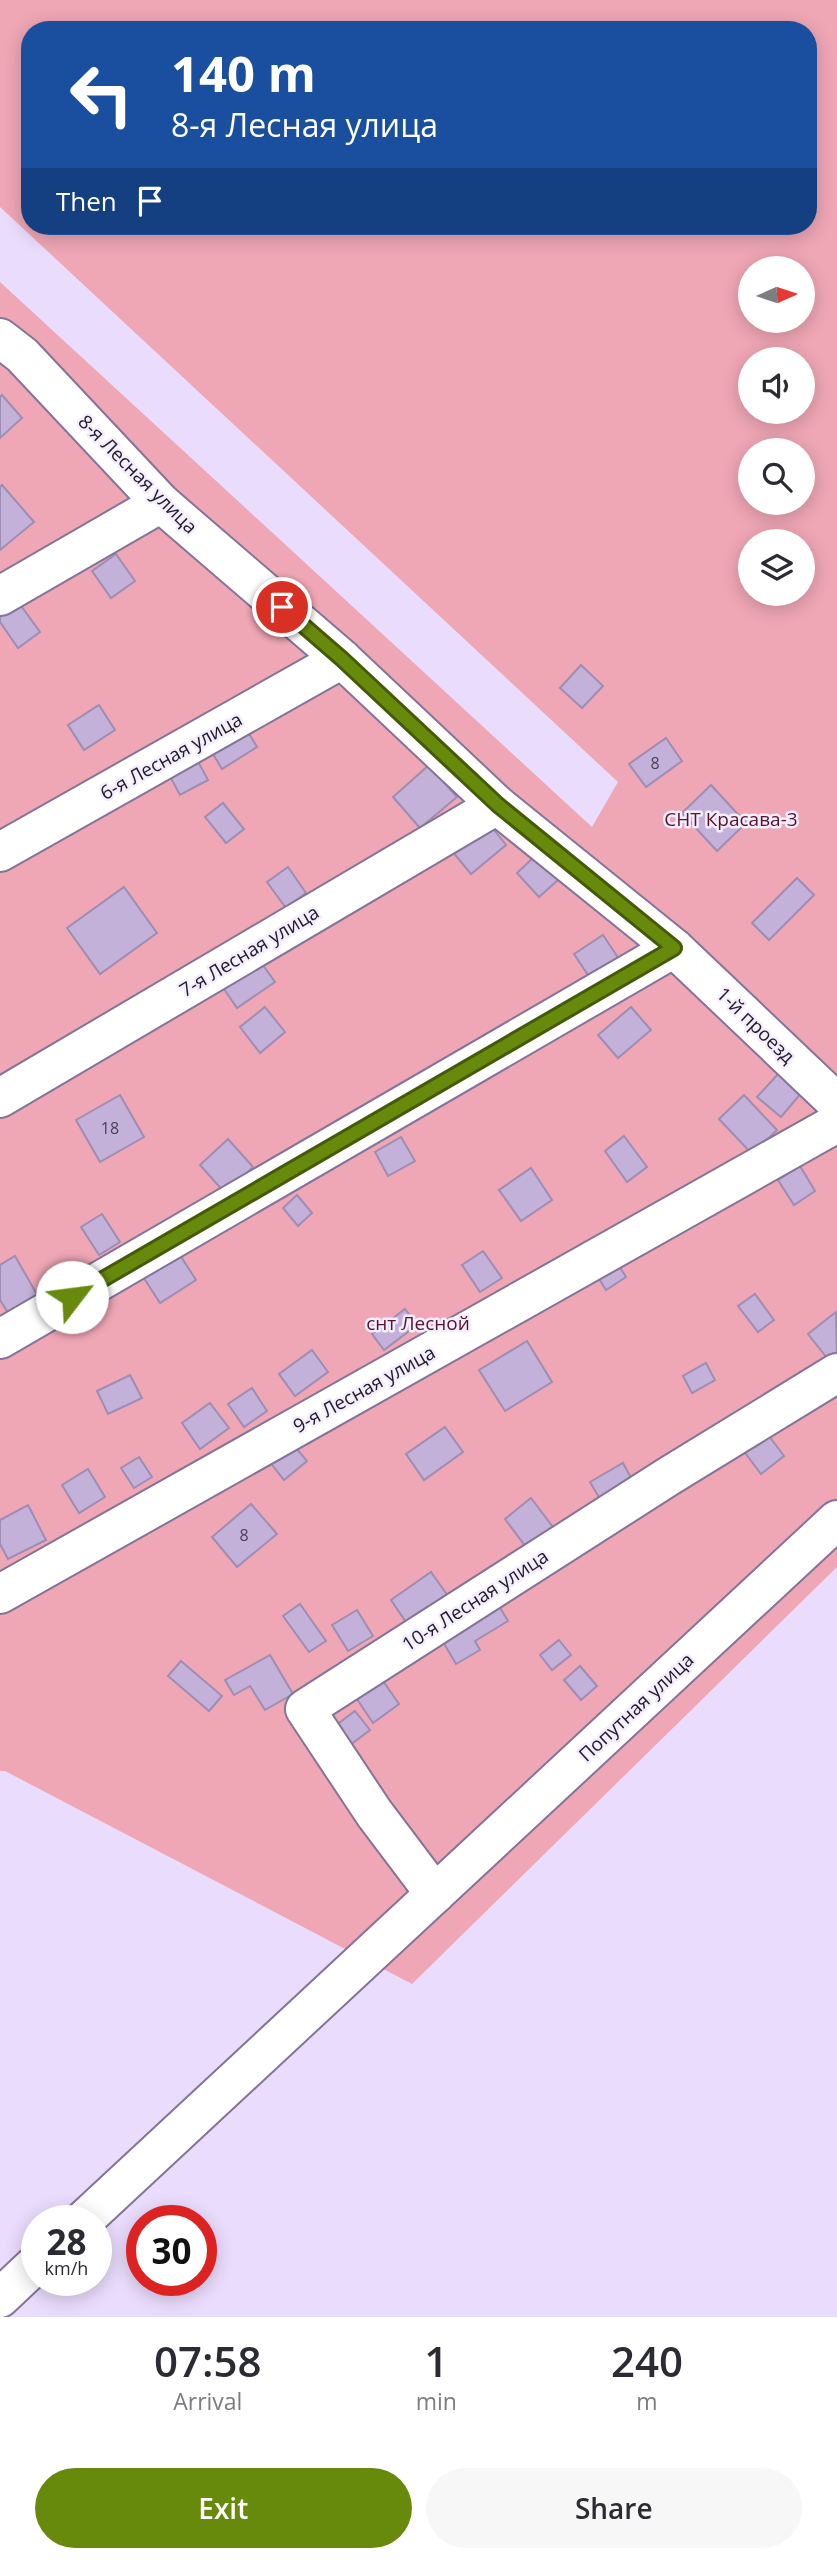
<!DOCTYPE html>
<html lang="en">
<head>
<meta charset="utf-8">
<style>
  :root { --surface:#fff; --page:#f7f7f7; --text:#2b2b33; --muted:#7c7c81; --accent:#688a0c }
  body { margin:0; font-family:"Open Sans",sans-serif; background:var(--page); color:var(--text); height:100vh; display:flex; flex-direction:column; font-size:26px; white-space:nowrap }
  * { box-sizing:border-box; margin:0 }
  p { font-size:23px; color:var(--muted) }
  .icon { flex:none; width:38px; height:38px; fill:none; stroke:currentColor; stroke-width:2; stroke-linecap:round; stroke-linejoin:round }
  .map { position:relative; height:2317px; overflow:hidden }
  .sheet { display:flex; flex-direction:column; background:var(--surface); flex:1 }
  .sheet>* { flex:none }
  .banner { position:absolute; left:21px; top:21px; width:796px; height:214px; border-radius:28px; box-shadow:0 4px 18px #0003; background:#1a4fa0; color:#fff; overflow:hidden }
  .needle { width:46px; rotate:87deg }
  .controls { position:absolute; left:738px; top:256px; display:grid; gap:14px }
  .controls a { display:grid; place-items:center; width:77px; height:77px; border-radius:50%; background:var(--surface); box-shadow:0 4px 18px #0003; font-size:35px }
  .speed { position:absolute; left:21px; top:2205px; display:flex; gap:14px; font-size:35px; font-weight:700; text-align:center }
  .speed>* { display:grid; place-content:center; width:91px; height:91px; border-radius:50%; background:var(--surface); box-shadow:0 4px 18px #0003; line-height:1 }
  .speed small { font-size:18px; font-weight:400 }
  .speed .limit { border:10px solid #d22; background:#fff; color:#111 }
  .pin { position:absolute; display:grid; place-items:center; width:60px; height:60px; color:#fff; margin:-30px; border:4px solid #fff; border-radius:50%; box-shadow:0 2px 7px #0007 }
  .me { position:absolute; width:77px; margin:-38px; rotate:60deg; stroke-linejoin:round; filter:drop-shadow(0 0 5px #0008) }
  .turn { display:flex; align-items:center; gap:24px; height:147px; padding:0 35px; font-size:32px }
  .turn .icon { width:91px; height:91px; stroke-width:2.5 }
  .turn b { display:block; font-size:49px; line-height:60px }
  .then { display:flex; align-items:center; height:66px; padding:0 35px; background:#0003; gap:14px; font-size:26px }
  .eta { display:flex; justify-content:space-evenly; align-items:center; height:119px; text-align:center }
  .eta b { font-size:42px; font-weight:600; line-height:49px }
  .action { display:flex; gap:14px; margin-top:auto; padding:14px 35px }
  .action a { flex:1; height:80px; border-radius:42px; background:var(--accent); color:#fff; font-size:28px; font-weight:600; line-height:80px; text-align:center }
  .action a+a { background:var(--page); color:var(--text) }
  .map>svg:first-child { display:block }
</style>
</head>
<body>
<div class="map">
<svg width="837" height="2317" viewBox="0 0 837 2317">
  <rect width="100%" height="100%" fill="#eadcfd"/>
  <path fill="#efa6b5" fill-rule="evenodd" d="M0 0H837V1567L412 1984 5 1771H0V282L592 827 618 782 0 207ZM30 30H808V226H30ZM751 268H803V320H751ZM751 359H803V411H751ZM751 450H803V502H751ZM751 541H803V593H751Z"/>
  <g fill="#c3b1d9" stroke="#9e8db3" stroke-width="2">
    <path d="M2 395 22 418 0 438V397Z"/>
    <path d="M2 485 34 522 0 550V487Z"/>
    <path d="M116 554 135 581 111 598 92 571Z"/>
    <path d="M19 603 40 632 18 648 0 622V617Z"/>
    <path d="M581 665 603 686 582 708 560 688Z"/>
    <path d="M99 705 115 730 84 750 68 725Z"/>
    <path d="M245 727 257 747 222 769 210 749Z"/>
    <path d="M666 738 682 761 646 787 629 764Z"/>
    <path d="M194 754 208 780 180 795 166 769Z"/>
    <path d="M429 765 457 797 420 828 393 797Z"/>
    <path d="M711 785 746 823 717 851 682 813Z"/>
    <path d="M223 803 244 829 226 843 205 817Z"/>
    <path d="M487 821 506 845 471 874 452 851Z"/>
    <path d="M536 855 558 880 539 897 517 873Z"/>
    <path d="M288 867 306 893 286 908 267 882Z"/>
    <path d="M797 878 814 895 769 940 752 923Z"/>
    <path d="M124 887 157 933 100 974 67 928Z"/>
    <path d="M603 935 619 959 590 978 574 954Z"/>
    <path d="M260 961 275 982 237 1008 222 986Z"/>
    <path d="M265 1007 285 1032 260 1053 240 1027Z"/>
    <path d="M631 1007 651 1030 618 1058 598 1035Z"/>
    <path d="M780 1072 802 1092 781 1117 757 1097Z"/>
    <path d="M120 1095 144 1137 100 1162 76 1120Z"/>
    <path d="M744 1095 777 1130 752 1154 719 1119Z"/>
    <path d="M624 1136 647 1167 627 1182 605 1151Z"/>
    <path d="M401 1137 415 1161 388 1176 375 1152Z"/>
    <path d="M228 1139 253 1167 225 1193 200 1165Z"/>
    <path d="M800 1166 815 1191 794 1205 778 1180Z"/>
    <path d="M531 1168 552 1200 521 1221 499 1190Z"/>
    <path d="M297 1195 312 1213 298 1226 283 1208Z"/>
    <path d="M102 1214 120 1242 99 1255 81 1227Z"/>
    <path d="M483 1251 502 1278 480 1292 462 1265Z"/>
    <path d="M178 1252 196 1280 160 1303 142 1275Z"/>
    <path d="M15 1256 39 1298 10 1316 0 1300V1265Z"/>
    <path d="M616 1261 626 1277 606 1290 596 1274Z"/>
    <path d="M755 1294 774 1320 758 1332 738 1306Z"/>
    <path d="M405 1309 417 1325 384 1350 372 1334Z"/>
    <path d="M836 1312 837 1359 831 1363 808 1334Z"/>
    <path d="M527 1341 552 1382 505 1411 479 1370Z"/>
    <path d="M312 1350 328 1372 295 1396 279 1374Z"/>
    <path d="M706 1363 715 1380 692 1393 683 1376Z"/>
    <path d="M130 1375 142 1398 108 1414 97 1391Z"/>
    <path d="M252 1388 267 1411 244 1427 228 1404Z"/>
    <path d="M210 1403 229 1428 200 1449 182 1423Z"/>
    <path d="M445 1427 463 1452 424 1480 406 1454Z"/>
    <path d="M766 1432 784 1456 761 1474 743 1450Z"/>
    <path d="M291 1442 307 1461 284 1480 269 1461Z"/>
    <path d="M139 1457 152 1477 134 1488 121 1468Z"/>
    <path d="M623 1463 636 1487 604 1506 590 1482Z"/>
    <path d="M88 1469 105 1497 79 1513 62 1485Z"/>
    <path d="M531 1498 559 1535 532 1555 505 1519Z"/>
    <path d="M251 1504 277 1534 237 1567 212 1537Z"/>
    <path d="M28 1505 46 1540 8 1559 0 1544V1520Z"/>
    <path d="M431 1572 448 1596 408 1625 391 1600Z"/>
    <path d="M496 1601 508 1621 475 1641 480 1650 456 1664 439 1635Z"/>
    <path d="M300 1604 326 1641 309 1652 283 1616Z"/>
    <path d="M357 1610 373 1636 348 1651 332 1625Z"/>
    <path d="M559 1640 571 1655 552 1670 540 1655Z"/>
    <path d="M270 1655 293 1694 265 1710 250 1686 234 1695 225 1680Z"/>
    <path d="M181 1661 222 1696 209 1711 168 1676Z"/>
    <path d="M580 1666 597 1686 581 1700 564 1680Z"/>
    <path d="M381 1678 399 1704 373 1723 355 1696Z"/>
    <path d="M355 1711 370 1730 350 1745 335 1726Z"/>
  </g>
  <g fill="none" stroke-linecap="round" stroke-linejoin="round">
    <defs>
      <g id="minor">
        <path d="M0 338 22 355 161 503 342 659 497 805 674 948 0 1339"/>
        <path d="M0 596 161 503"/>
        <path d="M0 852 342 659"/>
        <path d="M674 948 837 1103"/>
        <path d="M0 1098 497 805"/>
        <path d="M0 1594 837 1123"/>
        <path d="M435 1894 374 1813 305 1709 669 1476 837 1373"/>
        <path d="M83 2221 837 1520"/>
        <path d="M0 2298 37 2263"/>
      </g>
    </defs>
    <use href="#minor" stroke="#847499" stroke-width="42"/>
    <use href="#minor" stroke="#fff" stroke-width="38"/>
  </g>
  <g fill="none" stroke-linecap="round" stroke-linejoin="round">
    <defs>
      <path id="route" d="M72 1297 674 948 498 805 342 659 282 607"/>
    </defs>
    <use href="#route" stroke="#445a08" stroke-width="18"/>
    <use href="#route" stroke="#688a0c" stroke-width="12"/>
  </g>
  <g text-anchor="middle" stroke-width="5" stroke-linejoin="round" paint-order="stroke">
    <g font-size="16" fill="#493f54">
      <text x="655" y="769">8</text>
      <text x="110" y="1134">18</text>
      <text x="244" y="1541">8</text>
    </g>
    <g font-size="19" fill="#201928" stroke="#f4edfe">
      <text transform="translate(138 474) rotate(45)" y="7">8-я Лесная улица</text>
      <text transform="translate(171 756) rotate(-29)" y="7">6-я Лесная улица</text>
      <text transform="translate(249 951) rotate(-31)" y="7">7-я Лесная улица</text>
      <text transform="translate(756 1025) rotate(44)" y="7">1-й проезд</text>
      <text transform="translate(364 1389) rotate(-29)" y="7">9-я Лесная улица</text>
      <text transform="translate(475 1600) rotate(-33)" y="7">10-я Лесная улица</text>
      <text transform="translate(636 1707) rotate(-43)" y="7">Попутная улица</text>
    </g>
    <g font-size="19" fill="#59132b" stroke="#f4edfe">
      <text x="731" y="826">СНТ Красава-3</text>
      <text x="418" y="1330">снт Лесной</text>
    </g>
  </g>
</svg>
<div class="controls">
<a><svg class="needle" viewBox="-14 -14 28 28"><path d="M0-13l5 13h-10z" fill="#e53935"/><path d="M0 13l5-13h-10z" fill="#7c7c81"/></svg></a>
<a><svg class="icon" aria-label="sound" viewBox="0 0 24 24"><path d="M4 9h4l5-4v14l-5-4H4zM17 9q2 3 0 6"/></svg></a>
<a><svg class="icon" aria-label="search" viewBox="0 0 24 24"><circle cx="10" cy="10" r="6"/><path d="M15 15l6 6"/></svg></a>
<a><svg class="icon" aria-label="layers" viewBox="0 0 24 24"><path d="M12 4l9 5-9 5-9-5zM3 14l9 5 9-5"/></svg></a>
</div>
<div class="speed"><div>28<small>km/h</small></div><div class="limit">30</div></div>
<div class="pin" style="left:282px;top:607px;background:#d93025"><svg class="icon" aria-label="arrive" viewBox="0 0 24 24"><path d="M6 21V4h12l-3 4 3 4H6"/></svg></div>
<svg class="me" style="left:72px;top:1297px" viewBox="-20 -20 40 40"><circle r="19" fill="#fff"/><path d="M0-13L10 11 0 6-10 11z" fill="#688a0c"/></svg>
<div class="banner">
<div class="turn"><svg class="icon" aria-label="left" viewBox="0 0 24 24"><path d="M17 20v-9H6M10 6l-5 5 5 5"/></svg><div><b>140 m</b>8-я Лесная улица</div></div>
<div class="then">Then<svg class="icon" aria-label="arrive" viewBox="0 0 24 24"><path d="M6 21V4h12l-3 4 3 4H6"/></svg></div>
</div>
</div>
<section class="sheet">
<div class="eta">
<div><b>07:58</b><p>Arrival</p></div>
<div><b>1</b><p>min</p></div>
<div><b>240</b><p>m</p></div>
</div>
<div class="action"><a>Exit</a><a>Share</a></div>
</section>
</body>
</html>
